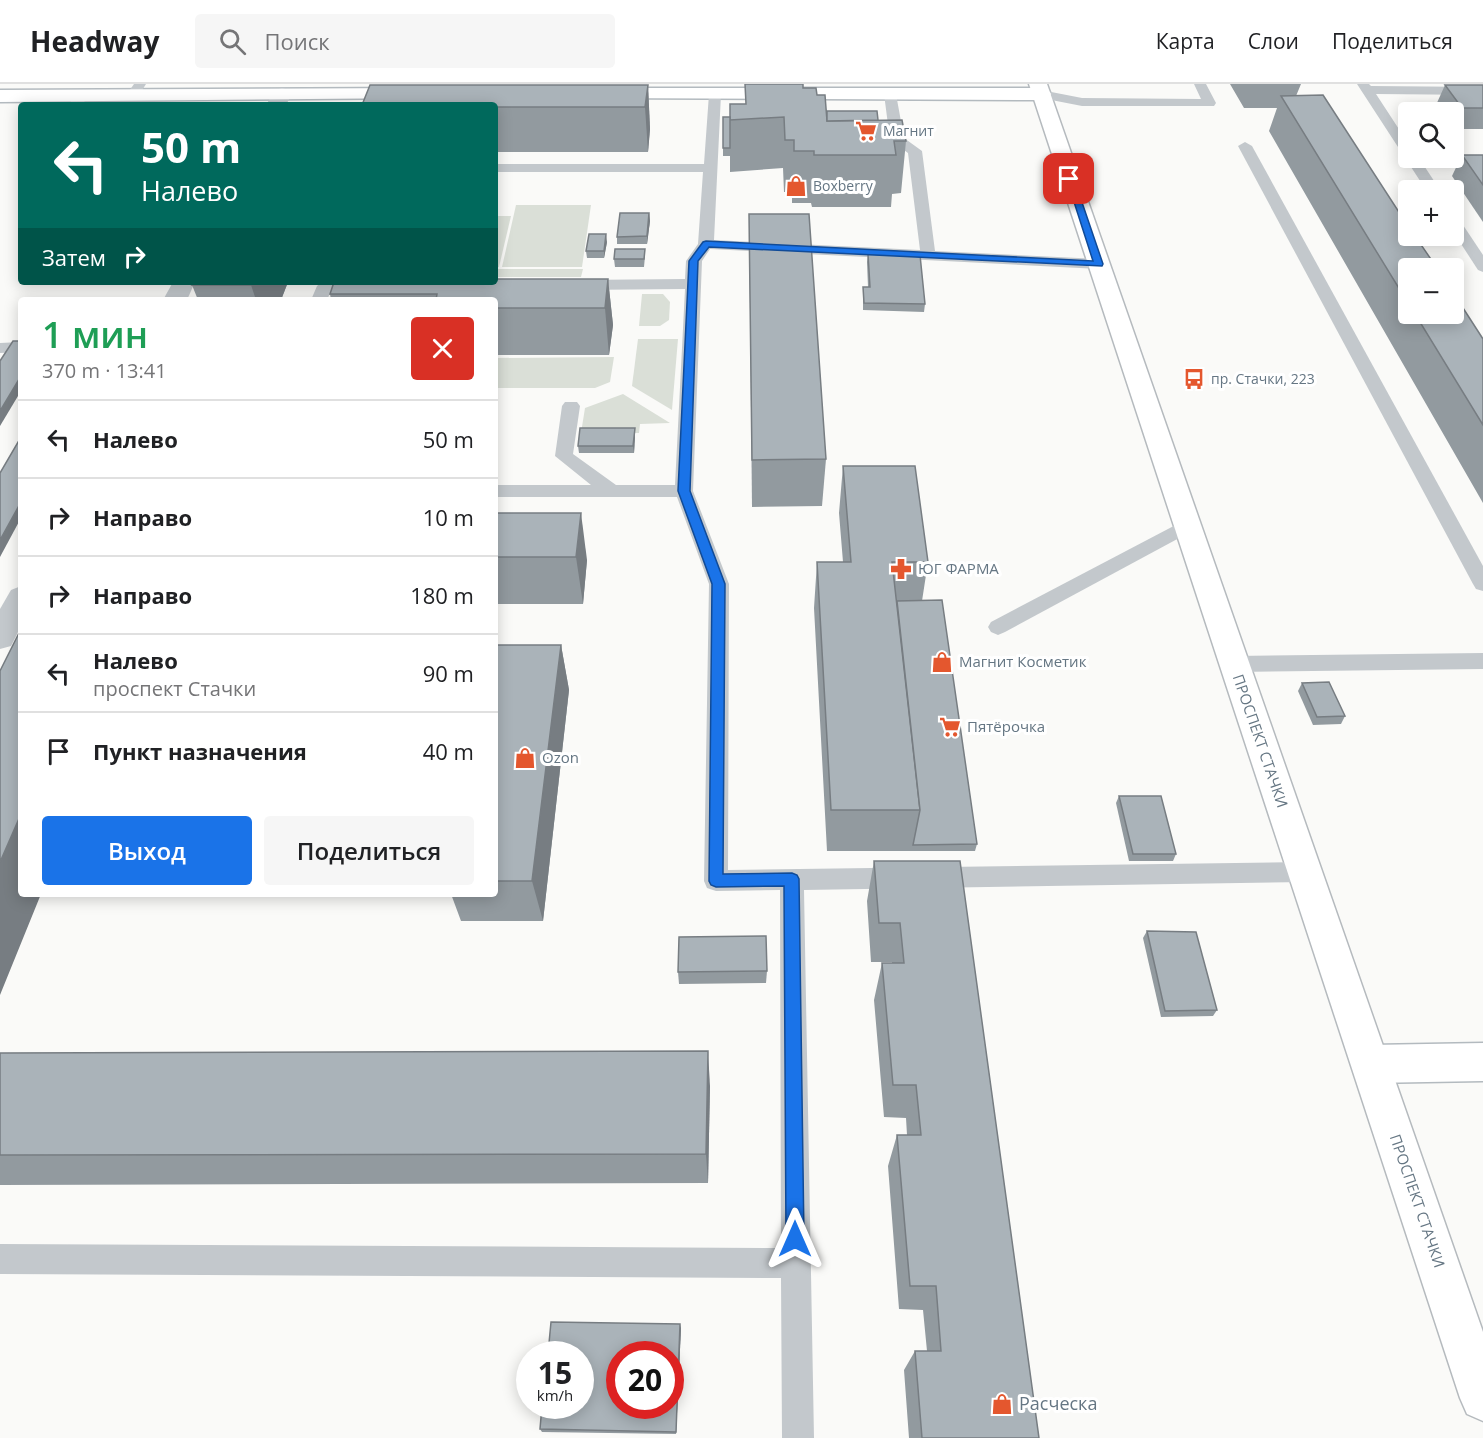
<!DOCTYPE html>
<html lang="ru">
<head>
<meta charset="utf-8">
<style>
  :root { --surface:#fff; --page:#f6f6f6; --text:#202124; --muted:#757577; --line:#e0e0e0; --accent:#1a73e8 }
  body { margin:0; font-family:"Open Sans",sans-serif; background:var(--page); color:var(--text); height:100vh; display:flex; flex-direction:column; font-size:22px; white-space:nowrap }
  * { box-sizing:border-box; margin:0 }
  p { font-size:20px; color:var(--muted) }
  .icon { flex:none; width:33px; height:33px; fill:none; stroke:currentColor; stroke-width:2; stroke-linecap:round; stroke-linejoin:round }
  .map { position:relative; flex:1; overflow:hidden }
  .drawer { position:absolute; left:18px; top:213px; width:480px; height:600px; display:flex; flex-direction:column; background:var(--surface); border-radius:6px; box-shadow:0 3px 15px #0003 }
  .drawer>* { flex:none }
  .guide { position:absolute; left:18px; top:18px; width:480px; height:183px; border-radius:6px; box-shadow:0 3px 15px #0003; background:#00695c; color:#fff; overflow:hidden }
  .tools { position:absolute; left:1398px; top:18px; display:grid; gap:12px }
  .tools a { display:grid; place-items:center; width:66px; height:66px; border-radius:6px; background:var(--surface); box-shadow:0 3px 15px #0003; font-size:30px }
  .speed { position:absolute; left:516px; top:1257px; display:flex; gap:12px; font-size:30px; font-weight:700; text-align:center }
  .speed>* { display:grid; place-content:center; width:78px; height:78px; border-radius:50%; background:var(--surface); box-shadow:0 3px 15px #0003; line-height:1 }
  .speed small { font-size:15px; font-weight:400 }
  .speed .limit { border:9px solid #d22; background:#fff; color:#111 }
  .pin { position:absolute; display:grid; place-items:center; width:51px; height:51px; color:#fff; margin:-26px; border-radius:12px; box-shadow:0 3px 9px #0006 }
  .me { position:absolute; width:66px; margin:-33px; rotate:0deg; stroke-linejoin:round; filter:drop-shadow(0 0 4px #0008) }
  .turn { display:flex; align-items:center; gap:21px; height:126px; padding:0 24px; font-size:27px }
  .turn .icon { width:78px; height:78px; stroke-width:2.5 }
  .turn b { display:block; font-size:42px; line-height:51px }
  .then { display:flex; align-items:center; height:57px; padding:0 24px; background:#0003; gap:12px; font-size:22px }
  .round { display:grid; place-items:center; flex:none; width:63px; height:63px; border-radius:6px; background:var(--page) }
  .head { display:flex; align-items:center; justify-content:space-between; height:102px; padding:0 24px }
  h1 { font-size:36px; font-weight:600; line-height:45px; color:#1e9e55 }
  .cta { display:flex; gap:12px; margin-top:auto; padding:12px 24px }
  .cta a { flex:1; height:69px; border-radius:6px; background:var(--accent); color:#fff; font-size:24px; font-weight:600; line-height:69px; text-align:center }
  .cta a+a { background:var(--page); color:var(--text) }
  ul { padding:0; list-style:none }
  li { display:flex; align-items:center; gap:18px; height:78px; padding:0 24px; border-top:2px solid var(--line) }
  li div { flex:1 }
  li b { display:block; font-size:22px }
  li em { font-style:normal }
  header { display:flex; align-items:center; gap:36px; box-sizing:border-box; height:84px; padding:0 30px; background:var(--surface); border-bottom:2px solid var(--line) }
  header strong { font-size:28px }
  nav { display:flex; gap:33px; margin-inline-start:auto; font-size:21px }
  .search { width:420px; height:54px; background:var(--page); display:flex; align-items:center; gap:15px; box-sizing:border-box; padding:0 21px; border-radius:6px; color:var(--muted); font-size:22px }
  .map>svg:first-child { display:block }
</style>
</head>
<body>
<header>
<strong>Headway</strong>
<div class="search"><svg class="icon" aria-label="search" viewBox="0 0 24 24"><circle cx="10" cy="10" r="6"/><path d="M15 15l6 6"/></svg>Поиск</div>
<nav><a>Карта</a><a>Слои</a><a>Поделиться</a></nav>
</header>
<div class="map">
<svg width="1483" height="1354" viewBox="0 0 1483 1354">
  <rect width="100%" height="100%" fill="#fafaf8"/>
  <g fill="#dadfd7">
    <path d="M516 121H591L582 183H502Z"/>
    <path d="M495 132H511L499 183H495Z"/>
    <path d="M495 185H583L581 193H495Z"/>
    <path d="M642 210H663L670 218 669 236 660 242H639Z"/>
    <path d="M638 255H678L672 326 632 302Z"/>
    <path d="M614 273 610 298 595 304H495V274Z"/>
    <path d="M623 310 670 339 640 340 639 349H581L585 324Z"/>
  </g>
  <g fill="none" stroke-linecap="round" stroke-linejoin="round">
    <defs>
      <g id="secondary">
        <path d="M413 4 420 6 423 10 420 14 0 18V6Z"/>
        <path d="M602 4H1041L1048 6 1051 10 1048 14 1041 16 595 14 592 10 595 6Z"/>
        <path d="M1483 959V997L1371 999 1357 993 1351 980 1357 967 1371 961Z"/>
      </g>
      <path id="primary" d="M1029 0H1047L1483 1248V1337L1467 1330 1460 1314Z"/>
    </defs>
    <use href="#secondary" stroke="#b3babf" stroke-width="3"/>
    <use href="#primary" stroke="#b5babe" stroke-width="3"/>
    <g fill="#c3c8cc" fill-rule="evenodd">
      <path d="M134 0H146L138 13 133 14 127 10Z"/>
      <path d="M1194 0H1206L1216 19 1214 22H1082L1036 13 1035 10 1041 6 1082 14 1201 15Z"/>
      <path d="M1357 0H1369L1371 2 1483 3V11L1376 10 1408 59V74H1419L1440 106H1426Z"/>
      <path d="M715 6 721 10 714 156 920 166 908 69 890 56 884 10 890 6 896 10 904 54 922 67 935 167 1099 175 1107 180 1099 185 710 165 702 177 693 407 729 500 728 786 1305 778 1314 781 1317 788 1314 795 1305 798 804 806 814 1354H782L781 1194 0 1190V1160L781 1164 780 806 716 807 707 804 704 797 709 500 677 413H495V401H591L555 372 562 322 565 318H577L580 322 573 370 616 401H675L685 205 577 206 569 201 577 196 685 195 686 177 698 160 703 88H495V80H704L709 10Z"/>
      <path d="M83 7 89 11 82 21H68L78 8Z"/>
      <path d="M1245 58 1252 62 1483 482V507L1476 505 1473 500 1238 62Z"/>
      <path d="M1454 134 1459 135 1483 171V188L1478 186 1454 149Z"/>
      <path d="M322 198H364L369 202 361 207H331L327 216H311L317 202Z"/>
      <path d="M21 258V268L0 269V259Z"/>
      <path d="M1187 435 1194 436 1197 441 1194 446 1005 548 998 551 991 548 988 543 991 538Z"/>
      <path d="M1483 569V585L1234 588 1227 586 1223 580 1227 574 1234 572Z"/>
    </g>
    <g fill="#c3c8cc" fill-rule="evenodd">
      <path d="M282 4 289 6 292 10 286 21H266L275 6Z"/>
      <path d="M173 198H195L187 216H163Z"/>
      <path d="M21 502V542L11 562 0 565V525L11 506Z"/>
    </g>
    <use href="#secondary" fill="#fff" fill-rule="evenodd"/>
    <use href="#primary" fill="#fff" fill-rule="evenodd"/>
  </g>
  <g fill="#929a9f">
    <path d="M1230 0H1301L1296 12 1408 184V230H1454L1483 255V419L1269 47 1277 24H1244Z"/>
    <path d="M648 1 650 45 648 68H495V21Z"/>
    <path d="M1445 1H1483V45H1454V28H1441L1436 21Z"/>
    <path d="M803 4 817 11 827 27 878 36 906 57 901 109 892 110 891 123H812L811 119H792V108H784L783 84 730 88V72H723V33H730L745 20Z"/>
    <path d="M1462 71H1483V138L1452 92Z"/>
    <path d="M649 129 650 137 647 160H617V153Z"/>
    <path d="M749 130 826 375 822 422 752 423Z"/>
    <path d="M607 158 604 174H587L586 167Z"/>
    <path d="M868 170 925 220 924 228 863 226V203H868L867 178Z"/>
    <path d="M645 172 644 183H615L614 175Z"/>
    <path d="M608 195 613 241 609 271H495V216H331L330 210Z"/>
    <path d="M194 198H288L281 216H198L192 201Z"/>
    <path d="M635 344V352L634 369H579L578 362Z"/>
    <path d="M843 382 928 478 922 517 977 760 975 767H827L814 524 817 478H843L839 429Z"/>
    <path d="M495 429 587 476 583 520H495Z"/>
    <path d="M495 561H561L569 606 543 837H461L451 810H495Z"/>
    <path d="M1302 599 1345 632 1341 640 1313 641 1298 607Z"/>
    <path d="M1119 712 1176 770 1173 777H1129L1116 719Z"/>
    <path d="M874 777H960L1039 1354H909L904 1286 915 1267H927L923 1226 899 1225 888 1082 897 1051H907L906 1034 884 1033 874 916 882 879H892V878H871L867 817Z"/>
    <path d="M1147 847 1217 926 1213 932 1161 933 1143 854Z"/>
    <path d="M767 887 766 899 679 900 678 888Z"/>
    <path d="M0 969 710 1002 708 1099 0 1101Z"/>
    <path d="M681 1244 676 1350 542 1348 540 1345Z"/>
  </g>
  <g fill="#777d82">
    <path d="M648 1 650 45 648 68 645 23Z"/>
    <path d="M649 129 650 137 647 160V152Z"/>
    <path d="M606 150 607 158 604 174V167Z"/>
    <path d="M608 195 613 241 609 271 605 224Z"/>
    <path d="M252 198H288L281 216H256L251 201Z"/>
    <path d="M21 292V307L0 342V327Z"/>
    <path d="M635 344V352L634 369 633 362Z"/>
    <path d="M21 418V434L0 473V456Z"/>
    <path d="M581 429 587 476 583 520 576 473Z"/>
    <path d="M561 561 569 606 543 837 532 797Z"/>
    <path d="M21 730V810H41L0 911V778Z"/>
    <path d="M708 967 710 1002 708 1099 706 1070Z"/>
    <path d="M680 1240 681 1244 676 1350V1348Z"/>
  </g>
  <g fill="#aab3b9" stroke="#777d82" stroke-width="1.5" fill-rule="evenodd">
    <path d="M745 0H803V4H816L817 11H825L827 37 902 36 906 57H894L896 71H814V67H794V56H785L784 33 730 36V20H746Z"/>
    <path d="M370 1H648L645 23H495V21H362Z"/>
    <path d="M1445 1H1483V24H1462Z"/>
    <path d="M1323 11 1408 142V152H1415L1437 184H1408V219L1281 12Z"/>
    <path d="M827 27H877L878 36 827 37Z"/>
    <rect x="723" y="33" width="7" height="31"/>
    <path d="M1462 71H1483V101Z"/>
    <path d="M620 129H649L647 152 617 153Z"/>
    <path d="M749 130H809L826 375 752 376Z"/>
    <path d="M589 150H606L604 167H586Z"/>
    <path d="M615 165H645L644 175H614Z"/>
    <path d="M868 170 920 171 925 220 864 219 863 203H870Z"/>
    <path d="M495 195H608L605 224H495V216H436L437 210H330L334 198H495Z"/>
    <path d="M194 198H252L251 201H192Z"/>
    <path d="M1454 210 1483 255V341L1415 230H1454Z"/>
    <path d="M13 257H21V292L0 327V277Z"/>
    <path d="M580 344H635L633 362H578Z"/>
    <path d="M21 353V418L0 456V389Z"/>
    <path d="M843 382H915L928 478H892L920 726H831L817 478H851Z"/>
    <path d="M495 429H581L576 473H495Z"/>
    <path d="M942 516 977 760 913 761 920 726 897 517Z"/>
    <path d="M21 545V730L0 778V587Z"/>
    <path d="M495 561H561L532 797H495Z"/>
    <path d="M1329 598 1345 632 1317 633 1302 599Z"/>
    <path d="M1119 712H1161L1176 770H1133Z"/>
    <path d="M874 777H960L1039 1354H922L915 1267H941L936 1202H910L897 1051H921L916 1001H893L882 879H904L900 839H879Z"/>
    <path d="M1147 847 1196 848 1217 926 1165 927Z"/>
    <path d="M766 852 767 887 678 888 679 853Z"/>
    <path d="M708 967 706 1070 0 1071V969Z"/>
    <path d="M551 1238 680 1240 676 1348 540 1345 542 1322H580V1270H548ZM620 1270H670V1322H620Z"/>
  </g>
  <path fill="#1a73e8" stroke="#114b97" stroke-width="1.5" d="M1066 93 1074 95 1103 180 1102 182 709 163 698 177 690 407 725 500 723 790 792 789 797 791 799 795 804 1155 802 1161 795 1164 789 1161 786 1155 784 802 716 803 711 801 709 797 712 500 678 407 689 177 703 158 706 157 1093 177Z"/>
  <defs>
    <symbol id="supermarket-bare" viewBox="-9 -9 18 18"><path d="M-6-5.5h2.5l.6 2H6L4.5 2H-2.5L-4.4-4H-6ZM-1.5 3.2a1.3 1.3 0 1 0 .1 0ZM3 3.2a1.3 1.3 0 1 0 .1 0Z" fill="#e4572e" stroke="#fff" stroke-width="2.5" paint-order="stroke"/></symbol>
    <symbol id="shop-bare" viewBox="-9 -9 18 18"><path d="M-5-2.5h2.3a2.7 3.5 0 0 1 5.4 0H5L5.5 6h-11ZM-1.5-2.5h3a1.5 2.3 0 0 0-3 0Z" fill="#e4572e" stroke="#fff" stroke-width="2.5" paint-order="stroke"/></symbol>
    <symbol id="bus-bare" viewBox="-9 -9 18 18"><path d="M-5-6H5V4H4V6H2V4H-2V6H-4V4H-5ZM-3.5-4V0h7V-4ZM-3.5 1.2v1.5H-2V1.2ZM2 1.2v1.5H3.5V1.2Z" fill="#e4572e" stroke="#fff" stroke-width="2.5" paint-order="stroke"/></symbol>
    <symbol id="pharmacy-bare" viewBox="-9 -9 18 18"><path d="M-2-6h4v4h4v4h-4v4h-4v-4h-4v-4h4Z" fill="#e4572e" stroke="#fff" stroke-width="2.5" paint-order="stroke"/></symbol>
  </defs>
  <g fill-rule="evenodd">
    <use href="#supermarket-bare" x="851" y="32" width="30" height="30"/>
    <use href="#shop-bare" x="781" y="87" width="30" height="30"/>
    <use href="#bus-bare" x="1179" y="280" width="30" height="30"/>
    <use href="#pharmacy-bare" x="886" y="470" width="30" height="30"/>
    <use href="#shop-bare" x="927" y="563" width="30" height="30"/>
    <use href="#supermarket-bare" x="935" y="628" width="30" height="30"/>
    <use href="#shop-bare" x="510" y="659" width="30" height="30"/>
    <use href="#shop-bare" x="987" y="1305" width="30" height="30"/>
  </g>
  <g text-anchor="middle" stroke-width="6" stroke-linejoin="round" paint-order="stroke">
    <g font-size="14" fill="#657683" stroke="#fff" text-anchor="start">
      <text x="883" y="52">Магнит</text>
      <text x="813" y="107">Boxberry</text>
      <text x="1211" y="300">пр. Стачки, 223</text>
    </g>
    <g font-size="15" fill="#657683" stroke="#fff" text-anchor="start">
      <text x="918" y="490">ЮГ ФАРМА</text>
      <text x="959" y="583">Магнит Косметик</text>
      <text x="967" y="648">Пятёрочка</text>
      <text x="542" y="679">Ozon</text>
    </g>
    <g font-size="15" fill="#657683" stroke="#fff">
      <text transform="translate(1260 657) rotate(71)" y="5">ПРОСПЕКТ СТАЧКИ</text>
      <text transform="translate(1417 1117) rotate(71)" y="5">ПРОСПЕКТ СТАЧКИ</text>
    </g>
    <g font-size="18" fill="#657683" stroke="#fff" text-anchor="start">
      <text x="1019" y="1326">Расческа</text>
    </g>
  </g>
</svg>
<div class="tools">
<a><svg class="icon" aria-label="search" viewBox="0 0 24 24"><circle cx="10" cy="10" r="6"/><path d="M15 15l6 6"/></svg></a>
<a>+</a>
<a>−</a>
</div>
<div class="speed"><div>15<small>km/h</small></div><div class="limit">20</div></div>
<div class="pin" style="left:1069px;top:95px;background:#d93025"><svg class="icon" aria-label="arrive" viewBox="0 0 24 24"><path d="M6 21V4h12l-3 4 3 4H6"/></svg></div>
<svg class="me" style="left:795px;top:1155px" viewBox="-20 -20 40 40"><path d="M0-17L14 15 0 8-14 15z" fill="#1a73e8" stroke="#fff" stroke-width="4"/></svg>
<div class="guide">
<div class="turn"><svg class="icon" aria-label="left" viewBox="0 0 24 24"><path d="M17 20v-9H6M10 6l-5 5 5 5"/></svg><div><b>50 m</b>Налево</div></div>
<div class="then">Затем<svg class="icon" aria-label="right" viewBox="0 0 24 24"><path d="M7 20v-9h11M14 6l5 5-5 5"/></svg></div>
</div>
<section class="drawer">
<div class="head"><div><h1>1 мин</h1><p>370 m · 13:41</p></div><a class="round" style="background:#d93025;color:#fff"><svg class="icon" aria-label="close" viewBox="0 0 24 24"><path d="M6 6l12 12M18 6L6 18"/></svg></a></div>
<ul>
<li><svg class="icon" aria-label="left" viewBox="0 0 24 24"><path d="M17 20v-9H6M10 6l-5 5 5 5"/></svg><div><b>Налево</b></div><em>50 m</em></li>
<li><svg class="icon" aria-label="right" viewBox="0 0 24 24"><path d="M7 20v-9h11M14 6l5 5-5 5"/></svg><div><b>Направо</b></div><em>10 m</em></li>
<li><svg class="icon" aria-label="right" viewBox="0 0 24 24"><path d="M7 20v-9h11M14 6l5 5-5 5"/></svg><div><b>Направо</b></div><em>180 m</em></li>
<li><svg class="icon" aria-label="left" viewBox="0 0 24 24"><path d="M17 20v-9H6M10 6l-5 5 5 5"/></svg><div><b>Налево</b><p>проспект Стачки</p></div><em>90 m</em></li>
<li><svg class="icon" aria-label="arrive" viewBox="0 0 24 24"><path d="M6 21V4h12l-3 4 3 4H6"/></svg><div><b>Пункт назначения</b></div><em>40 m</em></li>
</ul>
<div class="cta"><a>Выход</a><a>Поделиться</a></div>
</section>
</div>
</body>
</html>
